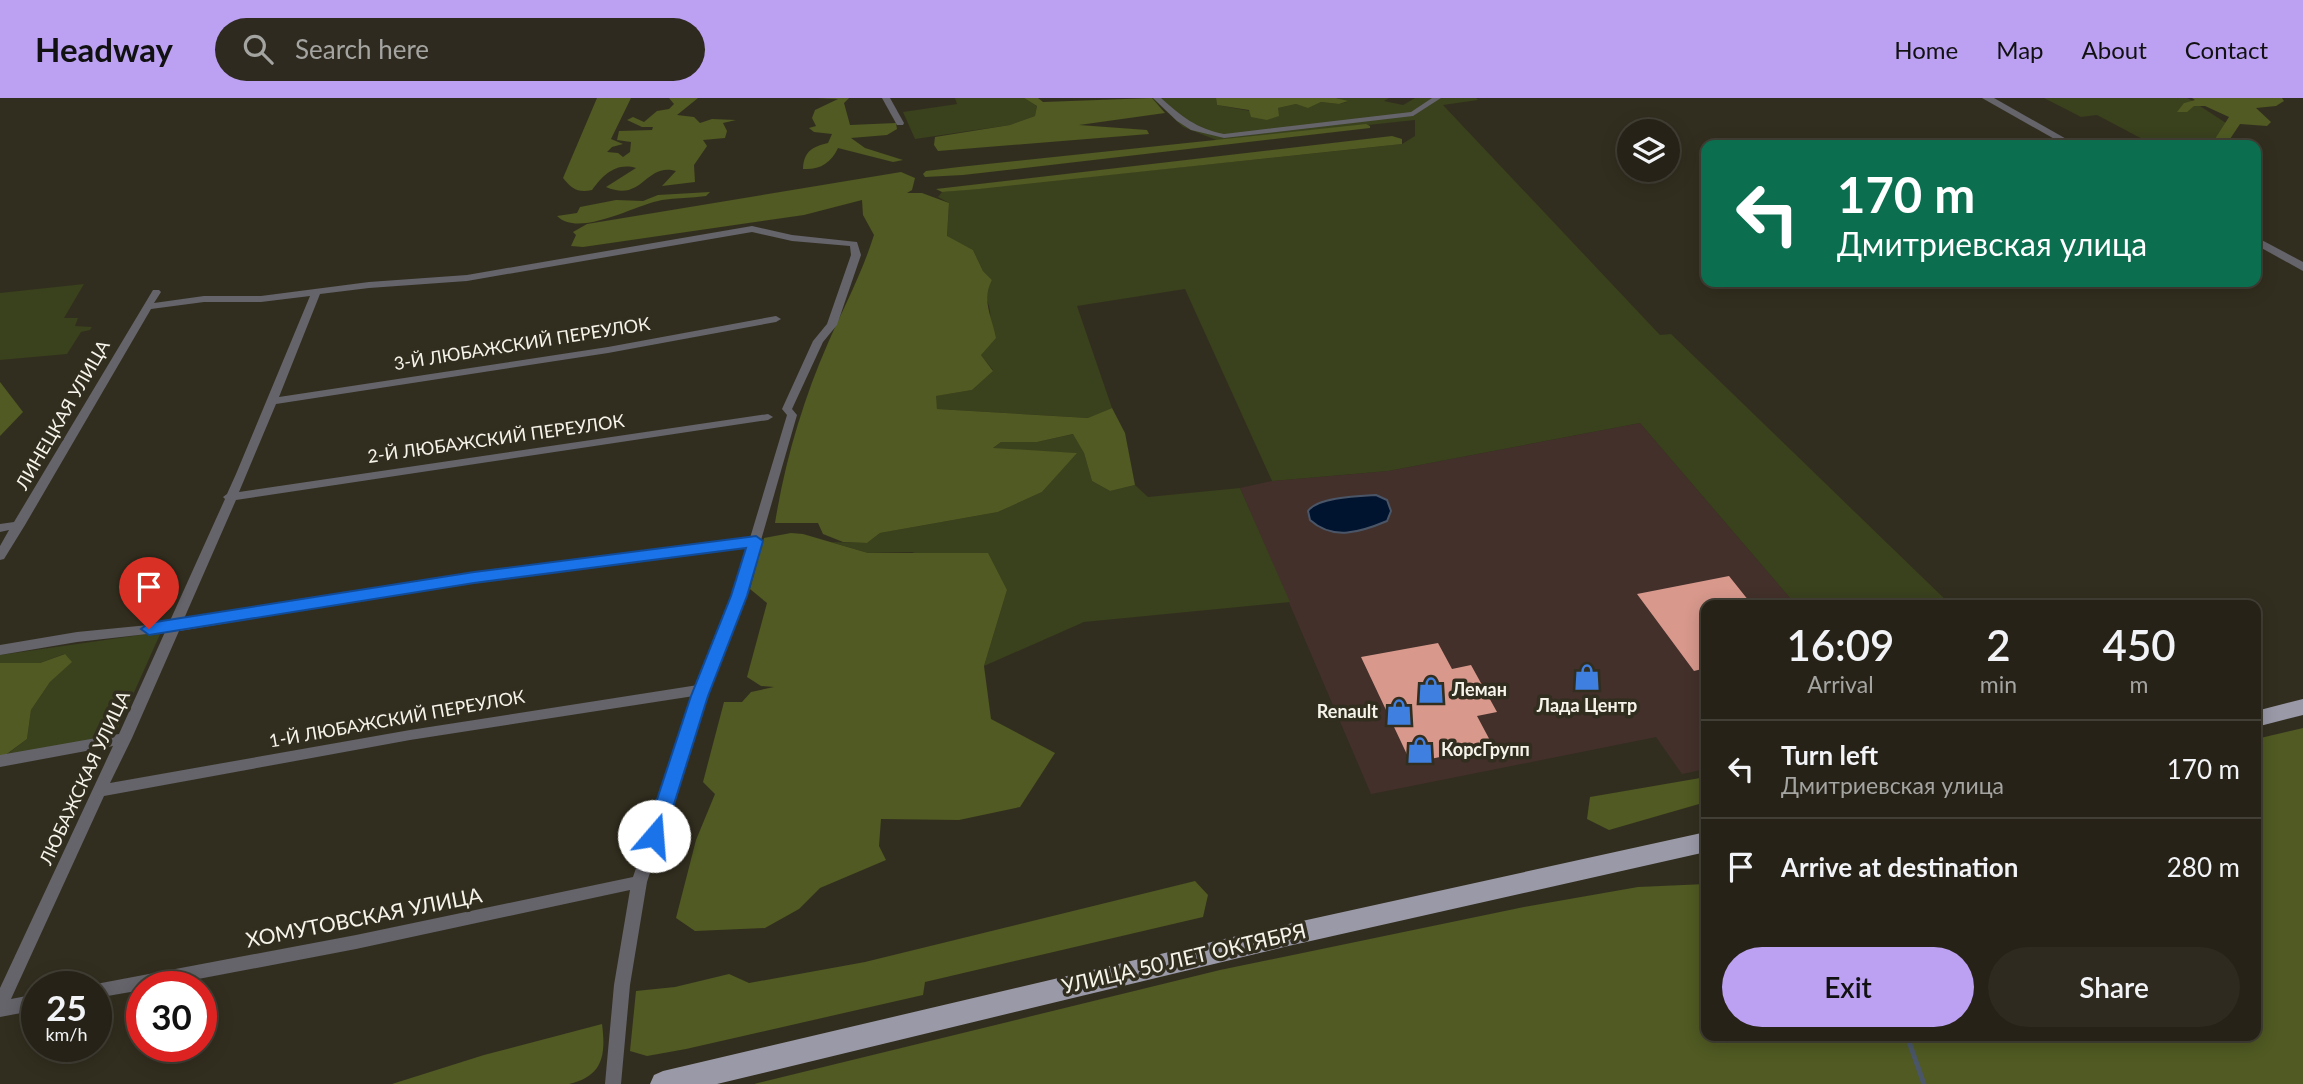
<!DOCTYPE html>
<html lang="en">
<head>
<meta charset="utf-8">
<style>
  :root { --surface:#262217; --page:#2e2a20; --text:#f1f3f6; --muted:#a4a4a1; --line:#423f36; --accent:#bca0f2 }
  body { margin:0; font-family:Lato,sans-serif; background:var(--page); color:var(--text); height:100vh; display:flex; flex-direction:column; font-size:26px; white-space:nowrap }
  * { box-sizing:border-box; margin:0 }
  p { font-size:23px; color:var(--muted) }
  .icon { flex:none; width:38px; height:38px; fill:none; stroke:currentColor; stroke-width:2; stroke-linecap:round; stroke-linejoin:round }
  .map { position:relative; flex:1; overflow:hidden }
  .drawer { position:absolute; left:1701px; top:502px; width:560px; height:441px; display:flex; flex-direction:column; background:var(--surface); border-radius:14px; box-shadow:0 4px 18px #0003,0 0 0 2px var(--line) }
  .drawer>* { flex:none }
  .banner { position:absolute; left:1701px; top:42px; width:560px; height:147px; border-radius:14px; box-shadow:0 4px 18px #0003,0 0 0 2px var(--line); background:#0b6e4f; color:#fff; overflow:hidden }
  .fabs { position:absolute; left:1617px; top:21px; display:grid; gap:14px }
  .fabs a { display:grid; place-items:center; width:63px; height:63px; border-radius:50%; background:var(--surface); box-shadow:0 4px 18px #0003,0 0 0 2px var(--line); font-size:35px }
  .speed { position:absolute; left:21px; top:873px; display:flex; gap:14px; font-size:35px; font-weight:700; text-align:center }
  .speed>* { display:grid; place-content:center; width:91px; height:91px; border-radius:50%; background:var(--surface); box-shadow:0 4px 18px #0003,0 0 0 2px var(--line); line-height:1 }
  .speed small { font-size:18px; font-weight:400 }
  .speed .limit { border:10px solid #d22; background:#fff; color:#111 }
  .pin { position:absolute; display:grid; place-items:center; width:60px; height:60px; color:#fff; margin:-72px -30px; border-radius:50% 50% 50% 0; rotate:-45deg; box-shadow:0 0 7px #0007 }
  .pin .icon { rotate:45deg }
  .me { position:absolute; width:77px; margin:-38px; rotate:18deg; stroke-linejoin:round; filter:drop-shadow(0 0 5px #0008) }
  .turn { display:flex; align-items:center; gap:24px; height:147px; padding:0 21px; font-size:32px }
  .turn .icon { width:91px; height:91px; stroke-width:2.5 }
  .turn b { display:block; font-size:49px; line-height:60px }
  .eta { display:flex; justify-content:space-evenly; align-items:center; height:119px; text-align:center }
  .eta b { font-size:42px; font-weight:600; line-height:49px }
  .cta { display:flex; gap:14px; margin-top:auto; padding:14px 21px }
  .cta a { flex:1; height:80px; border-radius:42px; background:var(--accent); color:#111; font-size:28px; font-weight:600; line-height:80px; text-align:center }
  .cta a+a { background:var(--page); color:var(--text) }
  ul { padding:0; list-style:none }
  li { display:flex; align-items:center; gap:21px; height:98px; padding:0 21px; border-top:2px solid var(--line) }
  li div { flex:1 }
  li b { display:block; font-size:26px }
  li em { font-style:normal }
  header { display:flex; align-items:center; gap:42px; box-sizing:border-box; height:98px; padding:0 35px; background:var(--accent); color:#111 }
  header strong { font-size:33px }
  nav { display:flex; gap:38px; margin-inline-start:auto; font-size:24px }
  .search { width:490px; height:63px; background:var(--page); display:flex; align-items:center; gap:18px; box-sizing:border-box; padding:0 24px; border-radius:38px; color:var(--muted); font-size:26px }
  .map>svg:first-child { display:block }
</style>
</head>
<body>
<header>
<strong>Headway</strong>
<div class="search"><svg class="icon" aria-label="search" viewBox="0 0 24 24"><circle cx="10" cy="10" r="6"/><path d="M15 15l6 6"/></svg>Search here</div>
<nav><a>Home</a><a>Map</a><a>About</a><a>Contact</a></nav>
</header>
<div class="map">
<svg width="2303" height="986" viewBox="0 0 2303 986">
  <rect width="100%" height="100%" fill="#322e1f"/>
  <path fill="#43302b" d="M1640 325 1796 507 1706 508V671L1682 676 1656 639 1371 696 1240 390 1272 383 1388 373Z"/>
  <g fill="#3a411d">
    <path d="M955 0H1024L1037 8 1035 18 1010 27 915 41 903 14 957 6Z"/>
    <path d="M1152 0H1216L1217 7 1278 18V10L1296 6 1308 9 1321 4 1339 6 1347 4 1336 0H1389L1384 3 1403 7 1415 0H1476L1478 2 1443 7 1660 237 1671 236 1951 507H1796L1640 325 1388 373 1272 383 1185 191 1077 208 1112 310 1089 320 937 311 935 298 972 292 993 272 981 257C984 245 992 225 990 213 987 196 982 200 992 182L983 173 973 152 947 139 949 105 938 99 942 94 1365 50 1402 46 1415 38V22L1219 43 1183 29Z"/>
    <path d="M2044 0H2187L2193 3 2184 5 2200 8 2226 25 2213 44 2200 47H2139L2146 43 2097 17 2081 19Z"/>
    <path d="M84 186 64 220H78L75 228 92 229 90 232 81 234 67 256 0 262V195Z"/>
    <path d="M1074 336 1084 355 1092 383 1110 393 1135 387 1148 399 1240 390 1290 504 1084 524 984 568 1007 492 912 454 868 455 831 444 867 445 880 435 998 414 1042 394 1076 355 992 351 1001 344H1037Z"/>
    <path d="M161 534 115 637 1 661 27 641 31 612 50 584 71 564 64 556 40 565H0V557Z"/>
  </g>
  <g fill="#505a22">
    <path d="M597 0H631L611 41 623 46 612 49 607 54 618 55 623 59 630 54 631 44 617 42 619 33 652 32 653 29H642L627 22 633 19 644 24 657 13 669 11 674 6 669 0H698L677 17 694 19 700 25 712 21 736 22 723 25 727 33 725 40 703 42 707 48 694 67 695 84 662 88 676 73C645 64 643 105 606 89L636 70C616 64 603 77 592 92 578 95 572 91 563 80Z"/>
    <path d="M817 0H849L844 5 850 27 896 25 897 31 887 37 851 40 865 50 903 62 893 64 838 50C831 65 820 72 803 71 804 53 812 49 828 45L832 36 814 34 809 30 816 28 812 20 815 12 838 1Z"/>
    <path d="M1024 0H1038L1043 4 1152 0 1165 15 1079 27 1147 32 1149 36 938 53 934 47 935 39 1010 27 1035 18 1037 8Z"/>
    <path d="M1216 0H1336L1348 3 1339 6 1321 4 1308 10 1296 6 1278 10 1279 18 1267 22 1251 19 1249 12 1217 7Z"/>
    <path d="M2192 0H2282L2284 3 2276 8 2256 10 2271 24 2267 28 2240 26 2226 47H2200L2213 44 2229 19 2205 8H2194L2187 14H2177L2184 5 2195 2Z"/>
    <path d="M1366 26 1370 28V30L963 77 925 79 923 76 926 73 959 69Z"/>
    <path d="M1392 38 1402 41V46L979 91 942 94 936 91Z"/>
    <path d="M901 74 915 80 912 92 907 95H922L949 105 947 138 973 152 983 173 992 182C981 202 992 219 996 240L981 257 993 273 972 292 936 298 937 311 1088 320 1112 310 1125 335 1135 387 1110 393 1092 383 1084 355 1073 336 1037 344H1001L993 350 1077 355 1042 394 998 414 880 435 867 445 843 444 823 436 818 425H775C785 363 803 302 828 245 844 209 862 175 874 137L863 117 862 102 804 117 583 149 571 148 576 137 573 134 587 126Z"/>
    <path d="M710 94 706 98C691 100 676 100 662 102 635 107 579 140 557 118L577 115 580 109 616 102 643 103 658 97Z"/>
    <path d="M0 284 23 314 0 338Z"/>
    <path d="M791 435 803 436 868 455H988L1007 492 984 568 991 621 1055 655 1020 709 959 722 881 721 879 748 886 762 820 790 799 811 765 830 695 833 676 820 696 742 715 696 703 684 724 604H742L751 594 774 589 761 588 747 579 767 505 750 491 764 440Z"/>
    <path d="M65 556 72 564 50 584 31 612 27 641 0 661V565H40Z"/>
    <path d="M2303 630V986H754L1220 872 1524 809 1638 789 1706 786V938H2256V641Z"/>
    <path d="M1706 679V704L1609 732 1587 721 1590 699Z"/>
    <path d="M1195 783 1208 797 1203 819 925 884 923 897 686 951 647 958 630 953 636 893 675 889 729 876 749 885 865 864Z"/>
    <path d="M602 926C606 957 603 978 569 986H392L484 957Z"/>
  </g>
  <path fill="#00132f" stroke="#4a5667" stroke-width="2" d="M1376 397 1387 402 1391 413 1387 423C1361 434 1333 443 1310 422L1308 413C1317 399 1359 398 1376 397Z"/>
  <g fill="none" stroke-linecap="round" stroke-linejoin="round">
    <path stroke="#4a5667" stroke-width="5" d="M1907 938 1924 986"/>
  </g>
  <g fill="#d8988c">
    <path d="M1729 478 1753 508H1706V570L1694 573 1637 496Z"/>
    <path d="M1438 545 1452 571 1471 567 1497 614 1477 618 1493 648 1411 665 1361 559Z"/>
  </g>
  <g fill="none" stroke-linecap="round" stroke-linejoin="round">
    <g fill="#65646b" fill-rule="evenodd">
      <path d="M882 0H890L904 25 903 27H897Z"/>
      <path d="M1153 0H1161C1181 18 1197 31 1224 36L1411 14 1432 0H1441L1413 18 1224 40 1191 32 1177 23Z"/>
      <path d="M752 128 792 137 857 144 861 157 837 227 823 244 792 311 797 317 745 498 707 598 647 784 630 887 621 986H605L614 887 630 792 356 851 156 889H142V892L96 900V889H90L96 886 356 837 633 779 694 598 410 642 104 698 11 901 37 896V912L0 919V890L113 648 0 669V657L119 636 165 534 77 544 0 557V547L77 534 169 525 225 401 223 399 227 396 236 376 310 198 261 204H204L151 211 25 427 4 461 0 462V448L9 432 0 434V426L14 424 153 192H159L161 194 154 205 204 198H261L369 184 467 177ZM752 134 792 143 850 148 851 157 827 226 813 243 782 311 787 317 750 440 474 476 183 523 236 402 768 322 773 319 768 316 239 394 276 306 608 255 776 224 781 221 776 218 608 249 279 299 320 196 369 190 467 183ZM748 448 733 498 698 587 410 632 110 685 132 640 179 533 474 484Z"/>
    </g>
    <g fill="#65646b" fill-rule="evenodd">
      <path d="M1982 0H1994L2077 47H2065Z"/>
      <path d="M2256 139 2303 164V173L2256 147Z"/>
    </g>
    <g fill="#9a99a8" fill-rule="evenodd">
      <path d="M2303 601V617L2256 629V613Z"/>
      <path d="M1706 734V754L1284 849 717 986H650L654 977 663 973 1284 827Z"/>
    </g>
  </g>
  <path fill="#1a73e8" stroke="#114b97" stroke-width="2" d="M756 438 763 443 747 498 708 598 664 738 661 743 654 746 647 743 645 738 691 598 731 498 746 450 474 485 149 537 141 531 149 525 474 474Z"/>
  <defs>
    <symbol id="shop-bare" viewBox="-9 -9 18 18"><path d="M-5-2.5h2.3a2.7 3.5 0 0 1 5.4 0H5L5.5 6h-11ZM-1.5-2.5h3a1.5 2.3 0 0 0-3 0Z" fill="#3f7fe0" stroke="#322e1f" stroke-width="2.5" paint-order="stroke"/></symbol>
  </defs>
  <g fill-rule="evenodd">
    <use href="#shop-bare" x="1568" y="560" width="38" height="38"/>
    <use href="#shop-bare" x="1412" y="573" width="38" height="38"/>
    <use href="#shop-bare" x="1380" y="595" width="38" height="38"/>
    <use href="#shop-bare" x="1401" y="633" width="38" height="38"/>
  </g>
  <g text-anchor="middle" stroke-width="7" stroke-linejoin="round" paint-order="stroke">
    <g font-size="18" fill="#f6f4ea" stroke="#322e1f">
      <text transform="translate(522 246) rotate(-9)" y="6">3-Й ЛЮБАЖСКИЙ ПЕРЕУЛОК</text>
      <text transform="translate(63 317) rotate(-60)" y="6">ЛИНЕЦКАЯ УЛИЦА</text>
      <text transform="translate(496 341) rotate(-8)" y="6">2-Й ЛЮБАЖСКИЙ ПЕРЕУЛОК</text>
      <text transform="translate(397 621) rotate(-10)" y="6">1-Й ЛЮБАЖСКИЙ ПЕРЕУЛОК</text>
      <text transform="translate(85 680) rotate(-65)" y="6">ЛЮБАЖСКАЯ УЛИЦА</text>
    </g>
    <g font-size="18" font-weight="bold" fill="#f6f4ea" stroke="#322e1f" text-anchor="start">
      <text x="1452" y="598">Леман</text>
      <text x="1587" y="614" text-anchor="middle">Лада Центр</text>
      <text x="1378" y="620" text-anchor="end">Renault</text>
      <text x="1441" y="658">КорсГрупп</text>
    </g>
    <g font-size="21" fill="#f6f4ea" stroke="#322e1f">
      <text transform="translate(364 820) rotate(-11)" y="7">ХОМУТОВСКАЯ УЛИЦА</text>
      <text transform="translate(1184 861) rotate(-13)" y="7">УЛИЦА 50 ЛЕТ ОКТЯБРЯ</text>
    </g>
  </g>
</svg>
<div class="fabs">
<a><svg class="icon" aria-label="layers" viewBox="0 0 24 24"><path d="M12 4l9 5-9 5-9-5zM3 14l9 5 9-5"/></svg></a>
</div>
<div class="speed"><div>25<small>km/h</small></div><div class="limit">30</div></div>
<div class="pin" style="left:149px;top:531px;background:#d93025"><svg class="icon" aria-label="arrive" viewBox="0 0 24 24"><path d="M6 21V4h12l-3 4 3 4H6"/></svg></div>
<svg class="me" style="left:654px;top:738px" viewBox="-20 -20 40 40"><circle r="19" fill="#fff"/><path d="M0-13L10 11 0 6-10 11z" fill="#1a73e8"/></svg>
<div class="banner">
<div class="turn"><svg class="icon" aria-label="left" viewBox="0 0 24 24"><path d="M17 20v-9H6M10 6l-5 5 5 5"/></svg><div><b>170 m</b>Дмитриевская улица</div></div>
</div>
<section class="drawer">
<div class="eta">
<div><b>16:09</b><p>Arrival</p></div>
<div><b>2</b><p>min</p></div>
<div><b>450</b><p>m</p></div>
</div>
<ul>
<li><svg class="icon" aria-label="left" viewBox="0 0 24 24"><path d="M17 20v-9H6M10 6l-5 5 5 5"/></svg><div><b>Turn left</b><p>Дмитриевская улица</p></div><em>170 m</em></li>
<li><svg class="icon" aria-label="arrive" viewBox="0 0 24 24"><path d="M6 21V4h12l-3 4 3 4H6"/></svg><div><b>Arrive at destination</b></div><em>280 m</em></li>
</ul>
<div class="cta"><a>Exit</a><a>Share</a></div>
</section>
</div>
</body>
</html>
